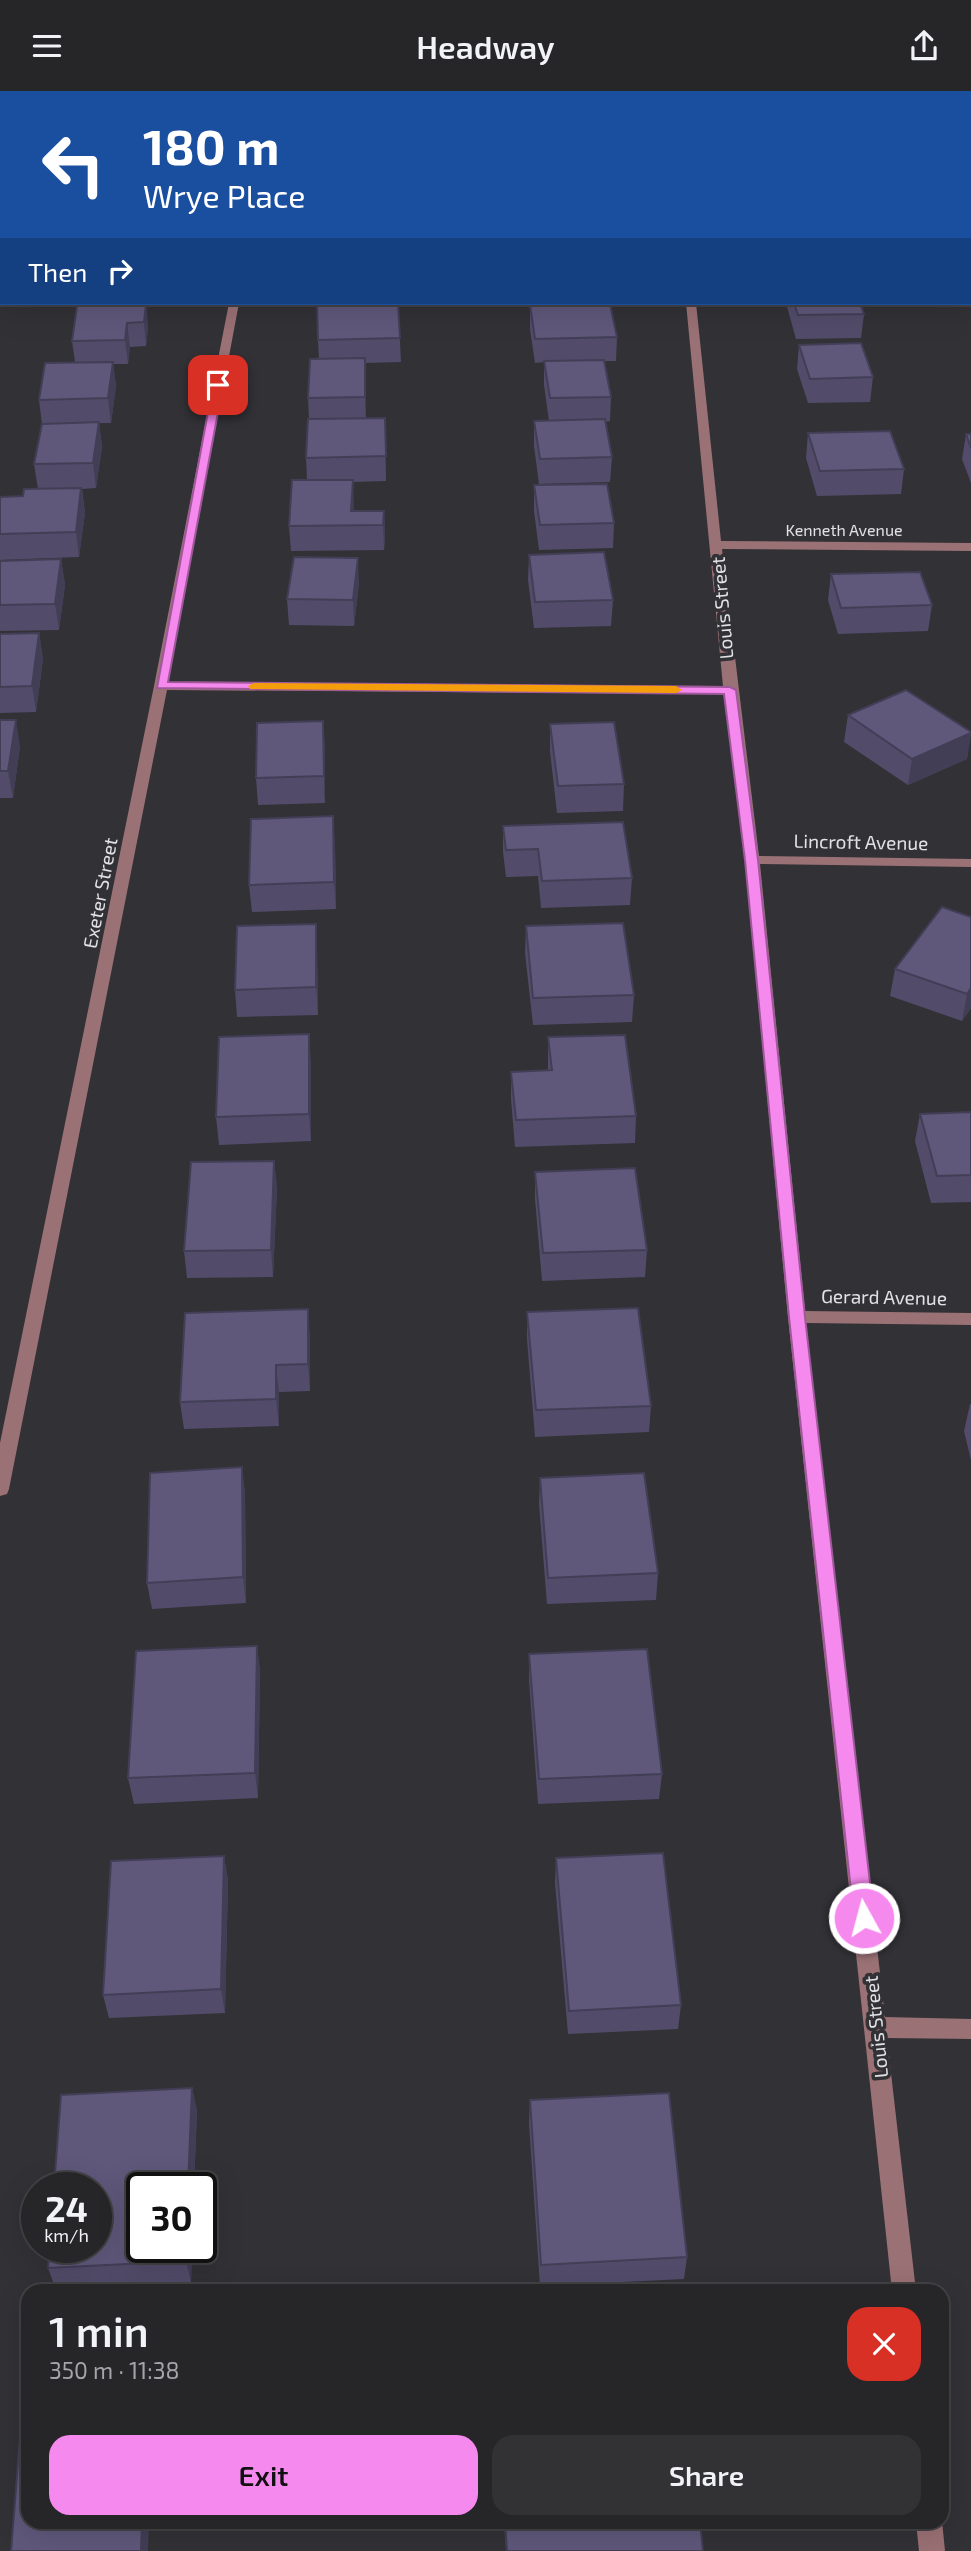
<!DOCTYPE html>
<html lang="en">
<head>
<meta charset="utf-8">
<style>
  :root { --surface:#262528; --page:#323134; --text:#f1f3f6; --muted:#a4a5a8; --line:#424245; --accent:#f589ee }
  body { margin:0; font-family:"Exo 2",sans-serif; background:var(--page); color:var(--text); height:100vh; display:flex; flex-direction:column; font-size:26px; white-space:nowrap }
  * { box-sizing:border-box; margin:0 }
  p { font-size:23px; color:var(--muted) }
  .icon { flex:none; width:38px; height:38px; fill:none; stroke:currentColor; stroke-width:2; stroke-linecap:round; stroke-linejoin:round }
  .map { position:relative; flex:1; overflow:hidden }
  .details { position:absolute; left:21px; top:2193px; width:928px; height:245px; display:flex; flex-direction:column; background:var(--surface); border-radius:21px; box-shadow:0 7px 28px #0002,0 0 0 2px var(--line) }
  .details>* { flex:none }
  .guide { position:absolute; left:0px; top:0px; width:971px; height:214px; box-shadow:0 7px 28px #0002,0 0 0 2px var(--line); background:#1a4fa0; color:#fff; overflow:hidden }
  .speed { position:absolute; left:21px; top:2081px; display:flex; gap:14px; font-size:35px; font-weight:700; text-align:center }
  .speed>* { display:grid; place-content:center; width:91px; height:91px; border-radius:50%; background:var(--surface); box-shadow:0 7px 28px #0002,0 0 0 2px var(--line); line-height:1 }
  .speed small { font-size:18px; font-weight:400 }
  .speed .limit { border:4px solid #111; border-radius:10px; background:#fff; color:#111 }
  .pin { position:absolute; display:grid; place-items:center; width:60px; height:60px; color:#fff; margin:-30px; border-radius:14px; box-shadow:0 4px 10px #0006 }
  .me { position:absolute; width:77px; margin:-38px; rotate:353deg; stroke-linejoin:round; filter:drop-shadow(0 0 5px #0008) }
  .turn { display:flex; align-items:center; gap:24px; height:147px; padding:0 28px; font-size:32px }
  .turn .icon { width:91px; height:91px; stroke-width:2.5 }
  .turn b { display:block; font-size:49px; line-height:60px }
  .then { display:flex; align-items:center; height:66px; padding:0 28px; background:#0003; gap:14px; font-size:26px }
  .round { display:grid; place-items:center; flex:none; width:74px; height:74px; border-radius:21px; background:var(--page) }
  .overview { display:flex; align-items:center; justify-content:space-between; height:119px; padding:0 28px }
  h1 { font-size:42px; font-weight:600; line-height:52px }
  .primary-button { display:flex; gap:14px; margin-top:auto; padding:14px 28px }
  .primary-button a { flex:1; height:80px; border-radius:21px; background:var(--accent); color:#111; font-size:28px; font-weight:600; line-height:80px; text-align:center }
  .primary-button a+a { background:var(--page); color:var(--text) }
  header { display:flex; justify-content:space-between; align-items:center; height:91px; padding:0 28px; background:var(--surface); font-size:32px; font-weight:600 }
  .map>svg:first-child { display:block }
</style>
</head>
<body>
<header><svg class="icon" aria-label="menu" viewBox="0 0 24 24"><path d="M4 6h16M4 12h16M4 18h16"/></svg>Headway<svg class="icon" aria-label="share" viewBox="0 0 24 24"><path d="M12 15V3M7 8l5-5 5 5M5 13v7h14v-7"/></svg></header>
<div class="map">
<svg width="971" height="2460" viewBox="0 0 971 2460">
  <rect width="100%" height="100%" fill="#323136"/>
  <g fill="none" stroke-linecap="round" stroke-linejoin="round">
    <g fill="#9a7174" fill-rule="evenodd">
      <path d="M970 23H971V30L970 29Z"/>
      <rect x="0" y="85" width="2" height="6"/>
      <rect x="970" y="85" width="1" height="6"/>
      <path d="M229 212H239L168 591 723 595 686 212H696L721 450 971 452V460L722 458 759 765 971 768V776L760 773 805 1220 971 1222V1234L806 1232 885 1926 971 1928V1948L887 1947 916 2200H892L788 1226 745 769 724 603 167 599 9 1398 7 1403 0 1405V1352L154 595Z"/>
      <path d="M916 2431 942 2430 945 2460H919Z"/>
    </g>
  </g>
  <g fill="#524c6a">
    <path d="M764 0H821L820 2H764Z"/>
    <rect x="0" y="8" width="2" height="44"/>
    <path d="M75 212H140V213H146L148 237 146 255 130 256 128 273H113L116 295 111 332H99L102 356 96 397 82 398 85 422 79 466 0 469V406L23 405 38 398 34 373 42 333 39 309 75 271 72 250 77 219Z"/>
    <path d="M333 212H398L401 271 365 272 366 327H385L386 390 353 391V420H384L385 445 384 459 291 460 289 435 307 389 306 367 309 328 308 307 319 268 318 249Z"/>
    <path d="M533 212H604L617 246 616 270H604L611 306 610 330 605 331 612 366 610 391 539 393 534 355V330H549L544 294V271L535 272 530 238V214H533Z"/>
    <path d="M786 212H794L864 223 861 247 796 248Z"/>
    <path d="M799 254 873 286 870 311 808 312 797 278Z"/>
    <path d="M808 342 904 378 901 403 817 405 806 367Z"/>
    <path d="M966 343H971V392L962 368Z"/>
    <path d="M534 394 614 432 613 457 539 459 534 420Z"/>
    <path d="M529 464 613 509 611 535 534 537 528 489Z"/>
    <path d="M61 468 65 494 59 539 0 540V470Z"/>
    <path d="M831 483 932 514 928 540 838 543 828 509Z"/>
    <path d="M359 492 354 535 289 534 287 508Z"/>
    <path d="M39 542 43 568 36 621 0 622V543Z"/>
    <path d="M848 624 971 641 967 668 908 694 844 651Z"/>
    <path d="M0 629 20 655 13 707H0Z"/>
    <path d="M323 630 325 712 258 714 256 687Z"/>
    <path d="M550 633 624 693 623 720 557 722 550 660Z"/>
    <path d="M503 735 632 787 630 814 541 817 538 785 506 786 503 761Z"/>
    <path d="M335 752 336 818 252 821 249 794Z"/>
    <path d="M971 826V917L962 930 890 905 895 878Z"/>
    <path d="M526 835 634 904 632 931 533 934 525 862Z"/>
    <path d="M317 860 318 924 237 926 235 899Z"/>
    <path d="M548 946 636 1025 635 1052 515 1056 511 1008V981L548 980Z"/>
    <path d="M311 970V1050L219 1054 216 1026Z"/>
    <path d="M971 1021V1111L931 1112 915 1050 920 1023Z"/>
    <path d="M274 1070 277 1097 273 1186 187 1187 184 1160Z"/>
    <path d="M535 1081 647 1159 645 1186 542 1190 535 1108Z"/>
    <path d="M527 1221 651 1315 649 1341 535 1346 527 1248Z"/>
    <path d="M310 1245V1300L279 1301V1335L184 1338 180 1311Z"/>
    <path d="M970 1313H971V1369L964 1340Z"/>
    <path d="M242 1376 245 1403 246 1512 152 1518 147 1492Z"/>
    <path d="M540 1387 658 1482 656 1509 547 1513 539 1413Z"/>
    <path d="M257 1555 260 1581 258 1707 134 1713 128 1687Z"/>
    <path d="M529 1563 662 1683 659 1708 538 1713 529 1589Z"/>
    <path d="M224 1765 228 1790 225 1922 109 1927 103 1904Z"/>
    <path d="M556 1767 681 1914 678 1938 568 1943 555 1792Z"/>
    <path d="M192 1997 197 2020 194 2096H142L192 2156 191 2191 56 2199 48 2177Z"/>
    <path d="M530 2009 687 2166 684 2188 540 2195 529 2032Z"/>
    <path d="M504 2431H700L703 2460H506Z"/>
  </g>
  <g fill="#423e56">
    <path d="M970 136H971V158L970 159Z"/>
    <path d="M146 213 148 237 146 255 144 231Z"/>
    <path d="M127 232 130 256 128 273 125 249Z"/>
    <path d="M365 267 366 292V331L365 306Z"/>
    <path d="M113 271 116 295 111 332 108 307Z"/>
    <path d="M99 331 102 356 96 397 93 372Z"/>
    <path d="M353 389 354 414 353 434 351 420Z"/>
    <path d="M81 397 85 422 79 466 76 441Z"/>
    <path d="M384 420 385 445 384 459 383 434Z"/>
    <path d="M358 467 359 492 354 535 353 509Z"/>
    <path d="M61 468 65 494 59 539 55 513Z"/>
    <path d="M39 542 43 568 36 621 32 595Z"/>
    <path d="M16 629 20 655 13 707 8 680Z"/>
    <path d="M323 630 325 656V712L324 685Z"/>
    <path d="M971 642 967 668 908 694 912 668Z"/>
    <path d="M333 725 335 752 336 818 334 791Z"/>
    <path d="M316 833 317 860 318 924 316 896Z"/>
    <path d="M971 897V917L962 930 967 903Z"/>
    <path d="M309 943 311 970V1050L309 1023Z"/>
    <path d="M274 1070 277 1097 273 1186 271 1159Z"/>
    <path d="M308 1218 310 1245V1300L308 1273Z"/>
    <path d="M276 1274 279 1301V1335L276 1308Z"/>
    <path d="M242 1376 245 1403 246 1512 243 1486Z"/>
    <path d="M257 1555 260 1581 258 1707 255 1682Z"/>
    <path d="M224 1765 228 1790 225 1922 221 1898Z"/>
    <path d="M192 1997 197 2020 194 2096H188Z"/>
    <path d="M186 2156H192L191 2191 186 2170Z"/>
    <path d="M142 2431H149L148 2460H141Z"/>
  </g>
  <g fill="#5f587b" stroke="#423e56" stroke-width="2">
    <rect x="0" y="8" width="2" height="22"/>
    <rect x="970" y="110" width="1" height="26"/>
    <path d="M398 212 400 247 318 249 317 213Z"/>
    <path d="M794 212H860L864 223 798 224Z"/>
    <path d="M146 213 144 231 127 232 125 249 72 250 77 215Z"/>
    <path d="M610 213 617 246 535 248 530 214Z"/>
    <path d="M861 252 873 286 810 288 799 254Z"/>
    <path d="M365 267V306L308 307 310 268Z"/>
    <path d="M604 269 611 306 550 307 544 270Z"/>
    <path d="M113 271 108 307 39 309 45 272Z"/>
    <path d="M385 327 386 365 306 367 308 328Z"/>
    <path d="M605 328 612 366 540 368 534 330Z"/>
    <path d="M99 331 93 372 34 373 42 333Z"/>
    <path d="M890 340 904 378 820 380 808 342Z"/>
    <path d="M966 343H971V357Z"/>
    <path d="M292 389H353L351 420H384L383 434 289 435Z"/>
    <path d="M607 393 614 432 540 434 534 394Z"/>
    <path d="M81 397 76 441 0 443V406L23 405 24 398Z"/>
    <path d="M604 461 613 509 535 511 529 464Z"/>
    <path d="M294 466 358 467 353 509 287 508Z"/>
    <path d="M61 468 55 513 0 514V470Z"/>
    <path d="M920 481 932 514 841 517 831 483Z"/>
    <path d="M39 542 32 595 0 596V543Z"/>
    <path d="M906 599 971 641V642L912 668 848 624Z"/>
    <path d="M0 629H16L8 680H0Z"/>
    <path d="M323 630 324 685 256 687 257 632Z"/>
    <path d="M614 631 624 693 558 695 550 633Z"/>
    <path d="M333 725 334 791 249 794 251 728Z"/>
    <path d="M623 731 632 787 542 790 538 758 506 759 503 735Z"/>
    <path d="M942 816 971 826V897L967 903 895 878Z"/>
    <path d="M623 832 634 904 533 907 526 835Z"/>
    <path d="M316 833V896L235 899 237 835Z"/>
    <path d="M309 943V1023L216 1026 219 946Z"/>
    <path d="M625 944 636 1025 516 1029 511 981 552 979 548 946Z"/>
    <path d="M971 1021V1084L937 1085 920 1023Z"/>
    <path d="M274 1070 271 1159 184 1160 191 1071Z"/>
    <path d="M635 1077 647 1159 543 1162 535 1081Z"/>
    <path d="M638 1217 651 1315 536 1319 527 1221Z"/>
    <path d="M308 1218V1273L276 1274V1308L180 1311 185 1222Z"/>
    <path d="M242 1376 243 1486 147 1492 150 1382Z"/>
    <path d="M644 1382 658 1482 548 1487 540 1387Z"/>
    <path d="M257 1555 255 1682 128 1687 136 1560Z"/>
    <path d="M647 1558 662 1683 539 1688 529 1563Z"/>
    <path d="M663 1762 681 1914 569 1920 556 1767Z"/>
    <path d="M224 1765 221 1898 103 1904 111 1770Z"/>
    <path d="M192 1997 188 2096H142V2156H186V2170L48 2177 50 2156H96V2096H54L61 2004Z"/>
    <path d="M669 2002 687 2166 541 2174 530 2009Z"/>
    <path d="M25 2284H28V2431H142L141 2460H11Z"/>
    <path d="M505 2431H700L703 2460H507Z"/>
  </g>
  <path fill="#f589ee" stroke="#9f599b" stroke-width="2" d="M218 291 223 294 168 591 730 596 736 599 758 769 805 1226 874 1827 871 1833 864 1836 857 1833 854 1827 789 1226 745 769 724 603 157 597 213 294Z"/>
  <path fill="#f59e0b" d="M254 592 676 595 682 599 676 602 250 598 248 595Z"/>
  <g text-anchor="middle" stroke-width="7" stroke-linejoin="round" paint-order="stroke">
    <g font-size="16" fill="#e2e2e5" stroke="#323136">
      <text x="844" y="445">Kenneth Avenue</text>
    </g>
    <g font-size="19" fill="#e2e2e5" stroke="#323136">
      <text transform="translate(722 517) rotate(-95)" y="7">Louis Street</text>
      <text transform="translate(861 751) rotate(1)" y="7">Lincroft Avenue</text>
      <text transform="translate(100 802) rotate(-79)" y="7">Exeter Street</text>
      <text transform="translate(884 1206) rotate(1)" y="7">Gerard Avenue</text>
      <text transform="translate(876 1936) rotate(-96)" y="7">Louis Street</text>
    </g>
  </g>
</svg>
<div class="speed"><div>24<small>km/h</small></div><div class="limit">30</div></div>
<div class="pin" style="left:218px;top:294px;background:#d93025"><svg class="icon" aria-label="arrive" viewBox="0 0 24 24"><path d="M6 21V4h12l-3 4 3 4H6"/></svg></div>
<svg class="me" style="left:864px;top:1827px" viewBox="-20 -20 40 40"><circle r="17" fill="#f589ee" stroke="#fff" stroke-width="3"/><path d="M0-11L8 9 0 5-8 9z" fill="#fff"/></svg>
<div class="guide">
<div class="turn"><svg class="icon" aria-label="left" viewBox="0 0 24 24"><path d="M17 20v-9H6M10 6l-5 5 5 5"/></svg><div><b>180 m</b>Wrye Place</div></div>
<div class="then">Then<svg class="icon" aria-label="right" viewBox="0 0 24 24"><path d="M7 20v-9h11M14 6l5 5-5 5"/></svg></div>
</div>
<section class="details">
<div class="overview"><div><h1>1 min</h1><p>350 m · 11:38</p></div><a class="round" style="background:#d93025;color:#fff"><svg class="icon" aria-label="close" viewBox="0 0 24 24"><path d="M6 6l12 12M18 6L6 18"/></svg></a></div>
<div class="primary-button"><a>Exit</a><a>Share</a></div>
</section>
</div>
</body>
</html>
